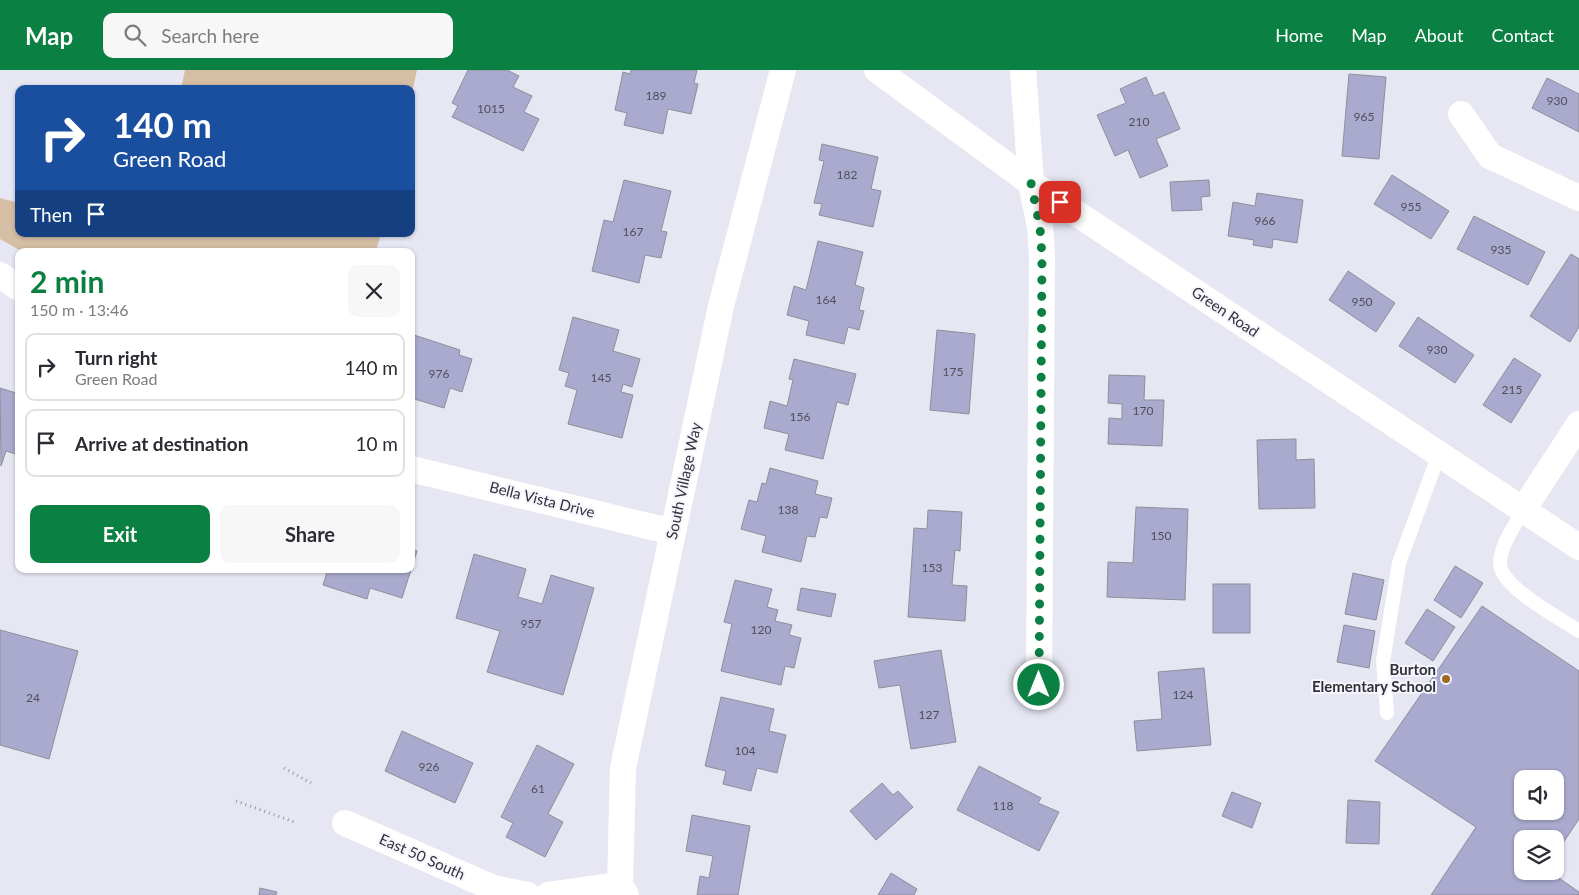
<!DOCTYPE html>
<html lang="en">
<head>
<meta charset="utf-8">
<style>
  :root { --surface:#fff; --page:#f7f7f7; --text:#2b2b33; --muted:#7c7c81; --line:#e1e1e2; --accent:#0b8043 }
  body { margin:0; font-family:Lato,sans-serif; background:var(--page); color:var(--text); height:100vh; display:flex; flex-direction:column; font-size:19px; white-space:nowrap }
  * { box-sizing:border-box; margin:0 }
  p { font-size:16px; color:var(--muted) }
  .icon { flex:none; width:28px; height:28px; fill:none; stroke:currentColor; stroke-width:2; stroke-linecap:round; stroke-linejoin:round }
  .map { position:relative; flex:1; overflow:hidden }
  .drawer { position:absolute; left:15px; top:178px; width:400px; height:325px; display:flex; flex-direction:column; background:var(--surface); border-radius:10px; box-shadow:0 1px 4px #0004 }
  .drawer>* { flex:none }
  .banner { position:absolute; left:15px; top:15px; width:400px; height:152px; border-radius:10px; box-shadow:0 1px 4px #0004; background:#1a4fa0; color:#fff; overflow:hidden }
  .tools { position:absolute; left:1514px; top:700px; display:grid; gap:10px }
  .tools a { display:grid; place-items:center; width:50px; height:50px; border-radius:10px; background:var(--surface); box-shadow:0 1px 4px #0004; font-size:25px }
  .pin { position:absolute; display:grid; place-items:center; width:42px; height:42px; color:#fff; margin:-21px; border-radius:10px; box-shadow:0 2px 8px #0006 }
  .me { position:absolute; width:55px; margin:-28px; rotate:0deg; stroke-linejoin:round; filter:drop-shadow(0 0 4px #0008) }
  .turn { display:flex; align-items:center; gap:18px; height:105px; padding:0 15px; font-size:22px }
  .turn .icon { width:65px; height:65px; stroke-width:2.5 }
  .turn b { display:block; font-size:35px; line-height:42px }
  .then { display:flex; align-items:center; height:48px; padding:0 15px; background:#0003; gap:10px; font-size:19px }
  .round { display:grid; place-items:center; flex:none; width:52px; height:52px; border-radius:10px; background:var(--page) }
  .overview { display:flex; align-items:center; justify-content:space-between; height:85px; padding:0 15px }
  h1 { font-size:30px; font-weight:700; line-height:38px; color:var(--accent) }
  .button { display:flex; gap:10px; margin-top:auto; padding:10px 15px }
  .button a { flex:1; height:58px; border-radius:10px; background:var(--accent); color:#fff; font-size:20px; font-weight:700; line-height:58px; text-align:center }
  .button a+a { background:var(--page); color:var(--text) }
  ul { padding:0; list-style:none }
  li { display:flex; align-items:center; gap:15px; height:68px; margin:0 10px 8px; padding:0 5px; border:2px solid var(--line); border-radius:10px }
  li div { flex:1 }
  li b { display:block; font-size:19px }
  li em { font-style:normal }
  header { display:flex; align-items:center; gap:30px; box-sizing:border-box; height:70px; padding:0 25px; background:var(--accent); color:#fff }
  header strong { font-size:24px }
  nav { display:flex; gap:28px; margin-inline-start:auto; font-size:18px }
  .search { width:350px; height:45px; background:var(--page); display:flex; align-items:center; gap:12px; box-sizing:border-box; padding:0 18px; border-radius:10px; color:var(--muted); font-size:19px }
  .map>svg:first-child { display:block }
</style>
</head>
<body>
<header>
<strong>Map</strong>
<div class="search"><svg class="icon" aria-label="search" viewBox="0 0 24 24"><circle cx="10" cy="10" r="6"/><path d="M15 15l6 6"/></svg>Search here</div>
<nav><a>Home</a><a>Map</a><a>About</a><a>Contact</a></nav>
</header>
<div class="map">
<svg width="1579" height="825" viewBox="0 0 1579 825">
  <rect width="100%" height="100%" fill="#e7e7f4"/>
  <g fill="#d6bea5">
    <path d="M185 0H417L411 27V19H181Z"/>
    <path d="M0 128 19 133V164H381L376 181H21L0 169Z"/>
  </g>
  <g fill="#a9aacd" stroke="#8e8f9a" fill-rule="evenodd">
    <path d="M468 0H507L519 6 513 17 532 26 524 42 539 49 523 81 452 47 458 36 452 33Z"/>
    <path d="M631 0H697L694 13 698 14 691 44 668 39 663 64 624 55 627 43 615 40 623 2 630 4Z"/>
    <path d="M1349 4 1386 7 1379 89 1342 86Z"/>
    <path d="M1146 7 1154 26 1164 22 1180 59 1156 69 1168 96 1140 108 1128 80 1115 86 1097 45 1126 33 1120 19Z"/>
    <path d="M1547 8 1579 24V62L1532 38Z"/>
    <path d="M822 74 878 87 871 119 881 121 873 157 819 145 822 134 814 133 824 91 819 90Z"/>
    <path d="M1392 105 1449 141 1431 169 1374 134Z"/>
    <path d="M624 110 671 121 661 161 667 162 661 188 645 185 639 213 592 201 604 150 613 152Z"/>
    <path d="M1209 110 1210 126 1201 127 1202 140 1172 141 1170 112Z"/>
    <path d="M1257 123 1303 130 1297 173 1273 169 1272 178 1253 175 1254 170 1228 166 1233 132 1255 136Z"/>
    <path d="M1474 146 1545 182 1528 215 1457 179Z"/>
    <path d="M818 171 863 182 855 215 864 218 859 240 864 241 859 260 848 257 844 274 806 265 809 251 787 245 794 216 806 220Z"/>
    <path d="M1571 184 1579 189V257L1570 272 1530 246Z"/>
    <path d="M1348 201 1395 233 1376 262 1329 230Z"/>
    <path d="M573 247 619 260 613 281 640 289 632 317 623 314 621 322 633 325 622 368 568 354 577 320 565 316 569 303 559 300Z"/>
    <path d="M1418 247 1474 285 1455 313 1399 276Z"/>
    <path d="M937 260 975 264 969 344 930 340Z"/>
    <path d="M411 264 460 280 459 285 472 289 462 322 450 318 444 338 411 328Z"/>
    <path d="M1514 288 1541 305 1511 353 1483 335Z"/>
    <path d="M794 289 856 304 848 335 837 332 823 389 785 380 789 364 764 358 770 331 787 336 793 310 789 309Z"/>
    <path d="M1109 305 1145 306 1144 330H1164L1162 376 1108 374 1109 348 1122 349V334L1108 333Z"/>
    <path d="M0 318 19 324V385L6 381 1 396Z"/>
    <path d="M1296 369V390L1314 389 1315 438 1259 439 1257 370Z"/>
    <path d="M770 398 818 411 815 424 832 428 827 448 820 447 815 467 807 466 801 492 762 482 766 466 741 459 749 430 757 432 762 413 766 414Z"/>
    <path d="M1136 437 1188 439 1185 530 1107 527 1108 492 1133 493Z"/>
    <path d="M928 440 962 442 960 481 955 480 952 515 967 516 965 551 908 547 914 458 927 459Z"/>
    <path d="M411 479 417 481 402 528 370 518 367 529 323 515 328 499H411Z"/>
    <path d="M474 484 526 499 518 527 542 534 551 505 594 518 563 625 487 602 500 561 456 548Z"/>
    <path d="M1455 496 1483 513 1461 548 1434 530Z"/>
    <path d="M1353 503 1384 510 1376 550 1345 544Z"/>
    <path d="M735 510 772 519 767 537 778 540 775 551 792 555 789 565 801 568 794 598 785 596 781 615 721 601 732 554 724 552Z"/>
    <rect x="1213" y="514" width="37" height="49"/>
    <path d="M801 518 836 524 831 547 797 540Z"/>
    <path d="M1482 536 1579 601V749L1555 785V769H1522V801H1549L1579 822V825H1431L1476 757 1375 691ZM1522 709H1555V741H1522Z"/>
    <path d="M1427 539 1455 557 1433 591 1405 573Z"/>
    <path d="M1344 555 1375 561 1369 598 1337 592Z"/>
    <path d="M0 560 78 581 49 689 0 675Z"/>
    <path d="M941 580 956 672 911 679 900 615 879 618 874 591Z"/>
    <path d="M1204 598 1211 675 1137 681 1134 651 1162 649 1158 602Z"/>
    <path d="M721 627 774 639 769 661 786 665 777 703 757 698 751 721 723 714 726 701 705 696Z"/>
    <path d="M402 661 473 693 455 733 385 701Z"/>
    <path d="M537 675 574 694 548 744 563 752 545 787 506 767 513 753 501 747Z"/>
    <path d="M979 696 1041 728 1038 733 1059 742 1039 781 957 740Z"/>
    <path d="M882 713 893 725 898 721 913 737 876 770 850 741Z"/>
    <path d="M1232 722 1261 733 1252 758 1222 746Z"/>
    <path d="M1348 730 1380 732 1379 774 1346 773Z"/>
    <path d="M692 745 750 756 738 825H697L700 806 709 808 713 786 686 781Z"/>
    <path d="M891 803 917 819 914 825H878Z"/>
    <path d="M260 818 277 822 276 825H259Z"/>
  </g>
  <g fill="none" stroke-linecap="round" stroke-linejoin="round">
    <g stroke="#96969f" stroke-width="3" stroke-dasharray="1 4" stroke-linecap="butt">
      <path d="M284 698 311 713"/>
      <path d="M236 731 297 753"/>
    </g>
    <g stroke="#fff" stroke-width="14">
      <path d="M1523 440C1515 456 1501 474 1500 492 1498 516 1561 549 1579 561"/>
      <path d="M1387 643 1383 591 1399 493 1439 384"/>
    </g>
    <g stroke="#fff" stroke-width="26">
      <path d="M877 0 1031 113 1579 477"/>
      <path d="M1023 0 1031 113 1040 157 1042 186 1039 615"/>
      <path d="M1461 44 1490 86 1579 128"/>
      <path d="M0 205 19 218"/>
      <path d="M411 399 673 462"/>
      <path d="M1523 440 1579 354"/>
      <path d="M345 753 493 818 528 825"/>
      <path d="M548 825 620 815"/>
      <path d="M626 825 620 815 623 698 721 236 783 0"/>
    </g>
  </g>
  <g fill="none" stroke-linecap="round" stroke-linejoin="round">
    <path stroke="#0b8043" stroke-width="9" stroke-dasharray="0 16.2" d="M1039 615 1042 186 1040 157 1031 113 1060 132"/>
  </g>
  <circle fill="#9e6822" stroke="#f4f5ff" stroke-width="2" cx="1446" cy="609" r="5"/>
  <g text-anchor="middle" stroke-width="4" stroke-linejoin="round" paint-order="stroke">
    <g font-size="12" fill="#4f4f5c">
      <text x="656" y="30">189</text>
      <text x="1557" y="35">930</text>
      <text x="491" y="43">1015</text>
      <text x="1364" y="51">965</text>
      <text x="1139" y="56">210</text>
      <text x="847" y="109">182</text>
      <text x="1411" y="141">955</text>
      <text x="1265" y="155">966</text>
      <text x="633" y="166">167</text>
      <text x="1501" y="184">935</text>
      <text x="826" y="234">164</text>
      <text x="1362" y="236">950</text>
      <text x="1437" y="284">930</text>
      <text x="953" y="306">175</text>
      <text x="439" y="308">976</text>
      <text x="601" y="312">145</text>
      <text x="1512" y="324">215</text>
      <text x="1143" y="345">170</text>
      <text x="800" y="351">156</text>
      <text x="788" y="444">138</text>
      <text x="1161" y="470">150</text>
      <text x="932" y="502">153</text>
      <text x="531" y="558">957</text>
      <text x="761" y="564">120</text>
      <text x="1183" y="629">124</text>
      <text x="33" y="632">24</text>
      <text x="929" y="649">127</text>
      <text x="745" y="685">104</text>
      <text x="429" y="701">926</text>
      <text x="538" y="723">61</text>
      <text x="1003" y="740">118</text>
    </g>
    <g font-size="15" fill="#313136" stroke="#f4f5ff">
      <text transform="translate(1225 242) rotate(34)" y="5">Green Road</text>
      <text transform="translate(684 411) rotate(-78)" y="5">South Village Way</text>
      <text transform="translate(542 430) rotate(14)" y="5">Bella Vista Drive</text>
      <text transform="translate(422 787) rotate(24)" y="5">East 50 South</text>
    </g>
    <g font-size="15" font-weight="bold" fill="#313136" stroke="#f4f5ff" text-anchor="end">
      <text x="1436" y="605">Burton<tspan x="1436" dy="17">Elementary School</tspan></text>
    </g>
  </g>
</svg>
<div class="tools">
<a><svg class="icon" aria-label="sound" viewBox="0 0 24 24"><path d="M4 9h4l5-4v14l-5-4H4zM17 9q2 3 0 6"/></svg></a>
<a><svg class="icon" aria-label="layers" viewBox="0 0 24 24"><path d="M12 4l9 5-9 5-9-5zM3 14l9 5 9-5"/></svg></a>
</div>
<div class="pin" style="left:1060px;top:132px;background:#d93025"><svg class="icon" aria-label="arrive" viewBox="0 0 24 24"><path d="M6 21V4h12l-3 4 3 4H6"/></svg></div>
<svg class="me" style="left:1039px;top:615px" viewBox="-20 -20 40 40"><circle r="17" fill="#0b8043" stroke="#fff" stroke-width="3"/><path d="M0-11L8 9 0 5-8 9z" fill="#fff"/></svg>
<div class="banner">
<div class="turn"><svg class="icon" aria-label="right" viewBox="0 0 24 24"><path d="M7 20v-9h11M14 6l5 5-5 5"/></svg><div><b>140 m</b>Green Road</div></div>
<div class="then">Then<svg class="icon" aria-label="arrive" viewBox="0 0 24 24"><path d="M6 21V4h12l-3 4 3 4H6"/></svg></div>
</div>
<section class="drawer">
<div class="overview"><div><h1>2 min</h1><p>150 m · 13:46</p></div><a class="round"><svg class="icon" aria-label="close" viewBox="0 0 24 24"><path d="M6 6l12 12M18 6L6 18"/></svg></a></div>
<ul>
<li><svg class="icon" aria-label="right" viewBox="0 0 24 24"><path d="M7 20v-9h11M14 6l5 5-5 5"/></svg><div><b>Turn right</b><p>Green Road</p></div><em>140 m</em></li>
<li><svg class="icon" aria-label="arrive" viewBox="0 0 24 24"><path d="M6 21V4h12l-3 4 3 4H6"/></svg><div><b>Arrive at destination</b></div><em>10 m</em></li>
</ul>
<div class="button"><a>Exit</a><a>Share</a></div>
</section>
</div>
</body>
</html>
